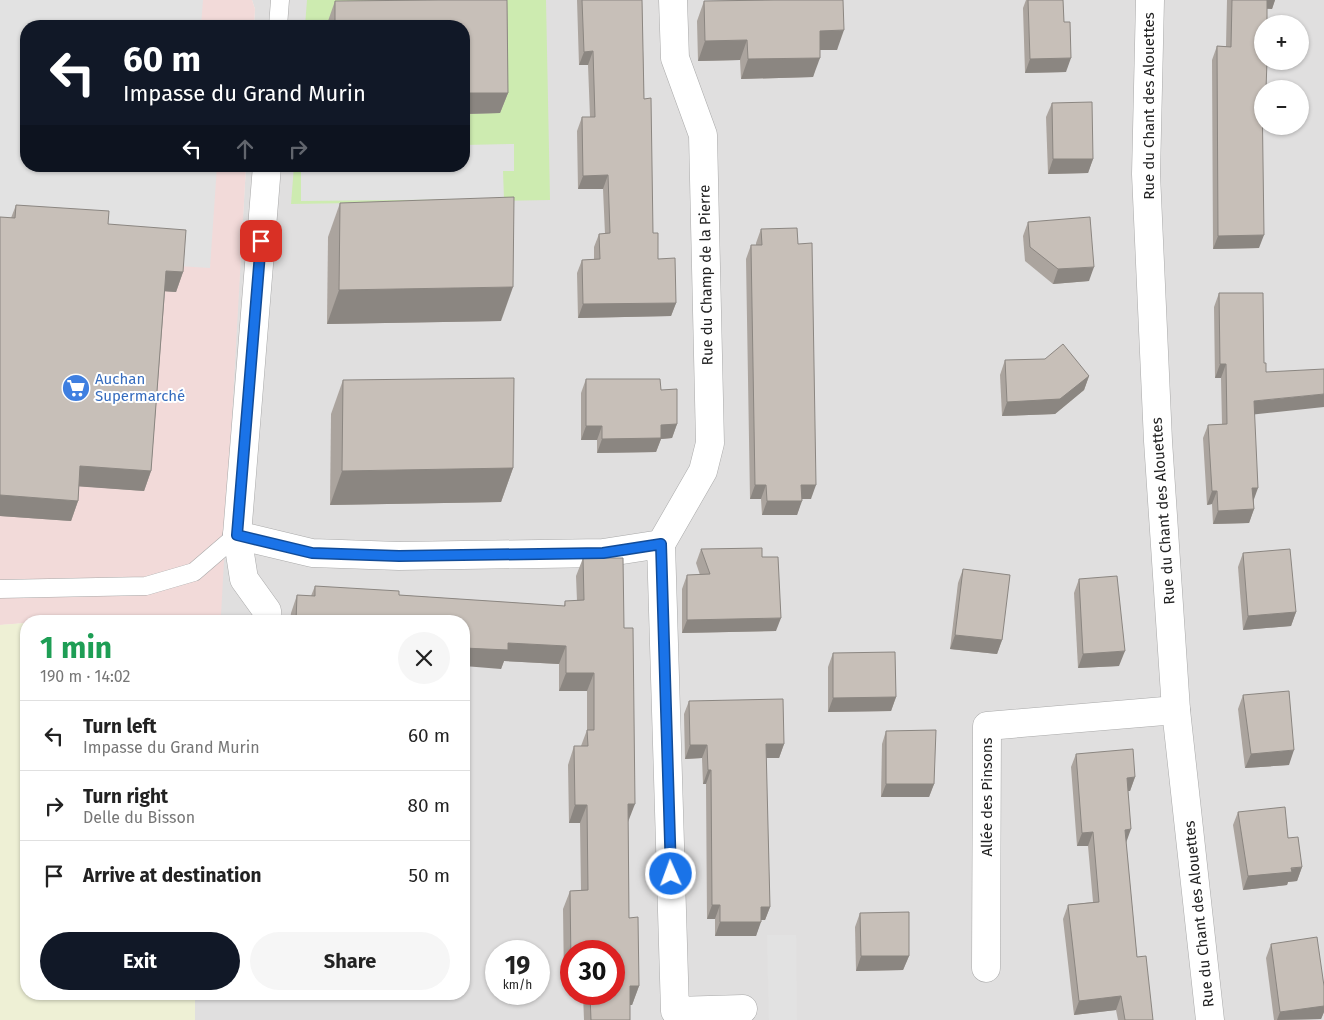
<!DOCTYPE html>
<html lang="en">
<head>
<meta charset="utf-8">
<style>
  :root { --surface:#fff; --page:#f6f6f6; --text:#222; --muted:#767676; --line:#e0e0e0; --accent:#111827 }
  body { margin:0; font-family:"Fira Sans",sans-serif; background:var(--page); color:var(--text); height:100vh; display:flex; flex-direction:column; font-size:19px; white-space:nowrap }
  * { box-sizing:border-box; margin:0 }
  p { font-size:16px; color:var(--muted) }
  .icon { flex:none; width:28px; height:28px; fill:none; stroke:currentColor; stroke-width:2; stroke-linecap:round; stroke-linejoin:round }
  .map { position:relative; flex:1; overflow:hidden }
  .panel { position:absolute; left:20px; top:615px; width:450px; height:385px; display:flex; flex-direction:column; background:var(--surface); border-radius:20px; box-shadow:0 1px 4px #0004 }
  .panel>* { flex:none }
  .top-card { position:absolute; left:20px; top:20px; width:450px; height:152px; border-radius:20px; box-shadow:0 1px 4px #0004; background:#111827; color:#fff; overflow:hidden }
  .controls { position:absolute; left:1254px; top:15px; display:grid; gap:10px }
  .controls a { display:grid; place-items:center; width:55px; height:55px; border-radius:50%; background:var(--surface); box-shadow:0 1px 4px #0004; font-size:25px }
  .speed { position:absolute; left:485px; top:940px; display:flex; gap:10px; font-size:25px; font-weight:700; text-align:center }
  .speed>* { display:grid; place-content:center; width:65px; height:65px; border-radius:50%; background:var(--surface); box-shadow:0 1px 4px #0004; line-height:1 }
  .speed small { font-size:12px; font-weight:400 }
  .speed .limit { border:8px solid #d22; background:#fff; color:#111 }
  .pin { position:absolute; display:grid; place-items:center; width:42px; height:42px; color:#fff; margin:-21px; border-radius:10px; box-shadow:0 2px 8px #0006 }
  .me { position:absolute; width:55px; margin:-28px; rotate:358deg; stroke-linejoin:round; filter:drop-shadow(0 0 4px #0008) }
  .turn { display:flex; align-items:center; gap:18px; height:105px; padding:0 20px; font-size:22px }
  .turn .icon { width:65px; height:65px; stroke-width:2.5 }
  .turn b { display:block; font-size:35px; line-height:42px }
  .lanes { display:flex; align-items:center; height:48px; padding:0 20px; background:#0003; justify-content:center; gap:25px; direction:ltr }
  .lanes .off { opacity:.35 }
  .round { display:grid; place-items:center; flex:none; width:52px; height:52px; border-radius:26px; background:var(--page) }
  .headline { display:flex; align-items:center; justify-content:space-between; height:85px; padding:0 20px }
  h1 { font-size:30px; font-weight:700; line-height:38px; color:#1e9e55 }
  .action { display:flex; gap:10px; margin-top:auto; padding:10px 20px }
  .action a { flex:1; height:58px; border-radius:30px; background:var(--accent); color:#fff; font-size:20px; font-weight:700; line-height:58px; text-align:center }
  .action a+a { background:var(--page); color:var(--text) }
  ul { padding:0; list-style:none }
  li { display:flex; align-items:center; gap:15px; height:70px; padding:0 20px; border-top:1px solid var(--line) }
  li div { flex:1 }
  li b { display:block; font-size:19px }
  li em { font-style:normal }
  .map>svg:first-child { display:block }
</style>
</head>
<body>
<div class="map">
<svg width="1324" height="1020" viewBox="0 0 1324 1020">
  <rect width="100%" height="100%" fill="#f2efe9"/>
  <path fill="#e0dfdf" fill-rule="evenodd" d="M252 0H1324V1020H195V994H464V621H219L246 166H464V26H254L255 9ZM1262 24H1300V61H1262ZM1262 89H1300V126H1262ZM496 951H539V994H496ZM571 951H614V994H571Z"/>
  <path fill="#f2dad9" d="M0 0H252L255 9 254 26H26V166H246L221 615 26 621V623L0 625Z"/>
  <g fill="#eef0d5">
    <path d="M221 615 219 621H74Z"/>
    <path d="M26 623V994H195V1020H0V625Z"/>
  </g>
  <path fill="#cdebb0" d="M307 0H546L550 200 291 204 294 166H464V26H305Z"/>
  <g fill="#e2e2e2">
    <path d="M0 0H203L201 26H26V166H217L210 268 178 266 0 238Z"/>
    <path d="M514 144V171H503L504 199 301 201V166H464V145Z"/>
    <path d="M767 935H796L797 1020H769Z"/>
  </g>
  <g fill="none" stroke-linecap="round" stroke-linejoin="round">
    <defs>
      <g id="service">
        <path d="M278 26 280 0"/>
        <path d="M0 589 146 586 194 572 237 535"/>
      </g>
      <g id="minor">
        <path d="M1150 0 1146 174 1158 441 1176 710 1210 1020"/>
        <path d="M267 166 237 535 244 579 267 611 268 621"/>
        <path d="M237 535 312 553 399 556 603 553 661 544 675 1011 743 1009"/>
        <path d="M661 544 703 471 710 443 703 135 675 58 673 0"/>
        <path d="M986 968 987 726 1176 710"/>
      </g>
    </defs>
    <use href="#service" stroke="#a9a9a9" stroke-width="19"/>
    <use href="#minor" stroke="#a9a9a9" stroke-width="29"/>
    <use href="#service" stroke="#fff" stroke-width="18"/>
    <use href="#minor" stroke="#fff" stroke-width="28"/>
  </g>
  <g fill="#aba49e">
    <path d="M438 0H507L508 93 500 113 464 114V26H328V21L335 1Z"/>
    <path d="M577 0H642L644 99 653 233 658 259 676 303 671 316 578 318 577 273 582 260 594 259V247L599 234H605L603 189H578L577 131 582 117H590L588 65H579Z"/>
    <path d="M771 0H843L837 50H820L813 77 741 79 740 60 698 61 697 21 704 1Z"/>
    <path d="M1026 0H1063L1066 72 1025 73 1023 8Z"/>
    <path d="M1227 0H1275L1272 9H1267L1262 89 1259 248 1213 249 1212 60 1217 46H1226Z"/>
    <path d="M1052 103 1093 159 1088 173 1048 174 1046 117Z"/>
    <path d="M340 203 501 321 327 324 328 237Z"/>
    <path d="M16 205 108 224 183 272 176 292 165 291 151 471 144 491 79 486 78 501 71 521 0 516V217L11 218Z"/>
    <path d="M1028 222 1089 281 1053 284 1025 261 1023 236Z"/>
    <path d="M761 229 811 499H802L797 515H762L761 499H750L746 259 751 245H756V243Z"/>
    <path d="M1219 293 1254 414V509L1249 523 1213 524 1212 504 1207 505 1203 438 1208 425 1222 424 1221 378H1215L1214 307Z"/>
    <path d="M1005 360 1089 376 1084 390 1055 414 1002 416 1000 375Z"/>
    <path d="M586 379 661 390 677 424 672 438 661 439 656 452 597 453V440H581V393Z"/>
    <path d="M343 380 513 468 501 502 330 505 331 414Z"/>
    <path d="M701 549 762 557 776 631 682 633V589L687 575H700L696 563Z"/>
    <path d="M1243 553 1296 612 1291 626 1243 630 1238 567Z"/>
    <path d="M583 558 624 628 628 822 629 918 639 986 632 1005H630V1020H584L583 994H614V951H571V981H564L563 909 570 891 581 890 580 823H569L568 765 574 746H581L587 730V691H559V664L504 661 501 669 464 621H290L291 613 297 595 311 596 315 586 399 595 564 606 565 601H577L576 576Z"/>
    <path d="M963 569 1002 640 997 654 950 649 958 583Z"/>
    <path d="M1079 579 1119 666 1078 668 1074 593Z"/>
    <path d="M833 653 896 697 891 711 828 712V667Z"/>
    <path d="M1243 695 1289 765 1245 768 1238 709Z"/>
    <path d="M689 701 784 744 779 758H766L770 907 765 920H761L756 936H715V919H707L706 784H703L702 758 685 759 684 714Z"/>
    <path d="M886 731 934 784 929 797H881L882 744Z"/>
    <path d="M1076 754 1135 777 1130 791H1128L1126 842 1137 957 1153 1020H1118L1116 1010 1074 1015 1063 919 1068 905 1093 902 1088 846H1077L1071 767Z"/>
    <path d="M1238 812 1288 838 1302 867 1297 881 1288 882 1287 885 1243 890 1233 825Z"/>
    <path d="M860 913 909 956 903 970 856 971 855 927Z"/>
    <path d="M1271 944 1324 986V1012L1321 1019 1274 1020 1266 958Z"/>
  </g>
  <g fill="#8b8681">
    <path d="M1266 0H1275L1272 9 1262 8Z"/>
    <path d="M844 30 837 50H813L820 31Z"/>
    <path d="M747 40 740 60 698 61 705 41Z"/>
    <path d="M593 51 588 65H579L584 52Z"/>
    <path d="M820 58 813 77 741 79 748 59Z"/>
    <path d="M1071 58 1066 72 1025 73 1030 59Z"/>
    <path d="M464 93H508L500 113 464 114Z"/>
    <path d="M1053 159H1093L1088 173 1048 174Z"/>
    <path d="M608 175 603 189H578L583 176Z"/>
    <path d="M1264 235 1259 248 1213 249 1218 236Z"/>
    <path d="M1094 267 1089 281 1053 284 1058 269Z"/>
    <path d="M166 271 183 272 176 292 159 291Z"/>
    <path d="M513 287 501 321 327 324 339 290Z"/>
    <path d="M676 303 671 316 578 318 583 304Z"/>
    <path d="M1220 364H1226L1221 378H1215Z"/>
    <path d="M1089 376 1084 390 1055 414 1002 416 1007 402Z"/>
    <path d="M1324 394V407L1249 415 1254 401Z"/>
    <path d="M677 424 672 438 661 439 656 452 597 453 602 439 661 425Z"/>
    <path d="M586 426H602L597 440H581Z"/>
    <path d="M80 466 151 471 144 491 73 486Z"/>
    <path d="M513 468 501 502 330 505 342 471Z"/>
    <path d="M755 485H766L761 499H750Z"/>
    <path d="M801 485H816L811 499H796Z"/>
    <path d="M1252 488H1258L1253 502Z"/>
    <path d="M1212 491H1217L1212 504 1207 505Z"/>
    <path d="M0 495 78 501 71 521 0 516Z"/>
    <path d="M767 501H802L797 515H762Z"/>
    <path d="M1254 509 1249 523 1213 524 1218 511Z"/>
    <path d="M1296 612 1291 626 1243 630 1248 616Z"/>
    <path d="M781 618 776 631 682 633 687 620Z"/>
    <path d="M955 635 1002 640 997 654 950 649Z"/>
    <path d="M508 643 566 646 559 664 504 661 501 669 464 666V648Z"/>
    <path d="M1125 651 1119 666 1078 668 1083 654Z"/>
    <path d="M566 673H594L587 691H559Z"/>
    <path d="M896 697 891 711 828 712 833 698Z"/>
    <path d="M766 744H784L779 758H761Z"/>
    <path d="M690 745H707L702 758 685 759Z"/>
    <path d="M1294 750 1289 765 1245 768 1251 754Z"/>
    <path d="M708 770H711L706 784H703Z"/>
    <path d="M1135 777 1130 791H1122L1127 778Z"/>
    <path d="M886 784H934L929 797H881Z"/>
    <path d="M628 804H635L628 822 621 823Z"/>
    <path d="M575 805H587L580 823H569Z"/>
    <path d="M1131 829 1126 843 1125 830Z"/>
    <path d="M1093 832 1088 846H1077L1082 833Z"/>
    <path d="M1302 867 1297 881 1288 882 1287 885 1243 890 1248 876Z"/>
    <path d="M712 905H720L715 919H707Z"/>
    <path d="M761 907H770L765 920H756Z"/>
    <path d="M720 922H761L756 936H715Z"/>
    <path d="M861 956H909L903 970 856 971Z"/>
    <path d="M571 963V981H564Z"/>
    <path d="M630 986H639L632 1005H623Z"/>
    <path d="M1121 996 1116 1010 1074 1015 1079 1001Z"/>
    <path d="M1324 1006V1012L1321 1019 1277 1020 1280 1012Z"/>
  </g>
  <g fill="#c7bfb8" stroke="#8b8681">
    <path d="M438 0H507L508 93H464V26H335V1Z"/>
    <path d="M582 0H642L644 99 651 98 653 233H658V259L675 258 676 303 583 304 582 260 600 259 599 234 610 233 608 175 583 176 582 117H595L593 51 584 52Z"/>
    <path d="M774 0H843L844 30 820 31V58L748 59 747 40 705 41 704 1Z"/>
    <path d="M1028 0H1063L1064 22H1070L1071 58 1030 59Z"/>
    <path d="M1232 0H1267V24H1262V61H1267L1266 89H1262L1264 235 1218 236 1217 46 1231 47Z"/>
    <path d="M1092 102 1093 159H1053L1052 103Z"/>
    <path d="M514 197 513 287 339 290 340 203Z"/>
    <path d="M16 205 109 211 108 224 186 230 183 272 166 271 151 471 80 466 78 501 0 495V217L15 218Z"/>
    <path d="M1090 217 1094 267 1058 269 1030 247 1028 222Z"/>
    <path d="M797 228 798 244 812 243 816 485H801L802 501H767L766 485H755L751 245H762L761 229Z"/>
    <path d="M1219 293H1263L1264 363H1266V372L1324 369V394L1254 401 1258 488H1252L1254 509 1218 511 1217 491H1212L1208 425 1227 424 1226 364H1220Z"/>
    <path d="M1063 344 1089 376 1060 399 1007 402 1005 360 1045 359Z"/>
    <path d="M514 378 513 468 342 471 343 380Z"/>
    <path d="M586 379H660L661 390 677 389V424L661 425V438L602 439V426H586Z"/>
    <path d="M762 548V557H778L781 618 687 620V575L710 574 701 549Z"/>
    <path d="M1290 549 1296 612 1248 616 1243 553Z"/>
    <path d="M583 558H623L624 628H633L635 804H628L629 918 638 917 639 986H630V1020H591L590 994H614V951H571V963L570 891 588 890 587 805H575L574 746H588L587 730H594V673H566V646L508 643V650L464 648V621H296L297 595 315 596V586L399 591V595L565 606V601L584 600Z"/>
    <path d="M963 569 1010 575 1002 640 955 635Z"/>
    <path d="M1117 576 1125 651 1083 654 1079 579Z"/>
    <path d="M895 652 896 697 833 698V653Z"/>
    <path d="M1289 691 1294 750 1251 754 1243 695Z"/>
    <path d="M783 699 784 744H766L770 907H761V922H720V905H712L711 770H708L707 745H690L689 701Z"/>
    <path d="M936 730 934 784H886V731Z"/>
    <path d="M1133 749 1135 777 1127 778 1131 829 1125 830 1137 957 1146 956 1153 1020H1125L1121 996 1079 1001 1068 905 1099 902 1093 832 1082 833 1076 754Z"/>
    <path d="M1285 807 1288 838 1298 837 1302 867 1291 868 1292 872 1248 876 1238 812Z"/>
    <path d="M909 912V956H861L860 913Z"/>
    <path d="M1317 937 1324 986V1006L1280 1012 1271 944Z"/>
  </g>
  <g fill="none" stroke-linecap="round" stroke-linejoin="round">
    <defs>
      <path id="route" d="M261 241 237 535 312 553 399 556 603 553 661 544 671 874"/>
    </defs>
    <use href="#route" stroke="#114b97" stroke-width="12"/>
    <use href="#route" stroke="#1a73e8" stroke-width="9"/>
  </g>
  <defs>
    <symbol id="supermarket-disc" viewBox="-11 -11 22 22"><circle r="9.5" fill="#3f7fe0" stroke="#fff"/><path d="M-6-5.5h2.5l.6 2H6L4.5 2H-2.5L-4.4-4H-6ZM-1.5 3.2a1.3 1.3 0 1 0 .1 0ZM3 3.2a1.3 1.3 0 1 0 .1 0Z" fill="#fff"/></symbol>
  </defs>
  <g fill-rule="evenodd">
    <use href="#supermarket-disc" x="60" y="372" width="32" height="32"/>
  </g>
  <g text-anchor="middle" stroke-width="4" stroke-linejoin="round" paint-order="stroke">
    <g font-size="15" fill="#222" stroke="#fff">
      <text transform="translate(1149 106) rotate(-90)" y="5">Rue du Chant des Alouettes</text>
      <text transform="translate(706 275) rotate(-91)" y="5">Rue du Champ de la Pierre</text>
      <text transform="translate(1163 511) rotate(-94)" y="5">Rue du Chant des Alouettes</text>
      <text transform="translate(987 797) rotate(-90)" y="5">Allée des Pinsons</text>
      <text transform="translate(1199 914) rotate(-96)" y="5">Rue du Chant des Alouettes</text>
    </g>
    <g font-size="15" fill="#366cbe" stroke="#fff" text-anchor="start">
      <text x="95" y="384">Auchan<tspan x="95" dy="17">Supermarché</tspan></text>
    </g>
  </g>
</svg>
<div class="controls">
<a>+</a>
<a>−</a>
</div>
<div class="speed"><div>19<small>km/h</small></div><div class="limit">30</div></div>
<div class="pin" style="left:261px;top:241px;background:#d93025"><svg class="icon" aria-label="arrive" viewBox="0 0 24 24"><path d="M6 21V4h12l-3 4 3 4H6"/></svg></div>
<svg class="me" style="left:671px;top:874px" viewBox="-20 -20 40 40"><circle r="17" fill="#1a73e8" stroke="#fff" stroke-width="3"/><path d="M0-11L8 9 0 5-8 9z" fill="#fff"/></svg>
<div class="top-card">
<div class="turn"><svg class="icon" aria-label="left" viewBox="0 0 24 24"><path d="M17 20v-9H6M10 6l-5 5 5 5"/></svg><div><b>60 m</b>Impasse du Grand Murin</div></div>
<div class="lanes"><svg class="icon" aria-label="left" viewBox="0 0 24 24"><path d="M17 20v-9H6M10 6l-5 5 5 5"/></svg><svg class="icon off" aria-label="ahead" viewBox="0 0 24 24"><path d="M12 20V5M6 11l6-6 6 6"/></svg><svg class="icon off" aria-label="right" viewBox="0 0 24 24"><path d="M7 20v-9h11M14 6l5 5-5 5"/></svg></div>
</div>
<section class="panel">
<div class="headline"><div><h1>1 min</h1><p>190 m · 14:02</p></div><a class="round"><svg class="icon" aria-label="close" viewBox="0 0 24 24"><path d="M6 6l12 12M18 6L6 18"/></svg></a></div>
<ul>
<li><svg class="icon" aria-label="left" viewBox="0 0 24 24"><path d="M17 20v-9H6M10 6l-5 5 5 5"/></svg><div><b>Turn left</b><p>Impasse du Grand Murin</p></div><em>60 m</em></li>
<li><svg class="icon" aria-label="right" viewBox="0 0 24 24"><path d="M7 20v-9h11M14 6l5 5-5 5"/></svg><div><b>Turn right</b><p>Delle du Bisson</p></div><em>80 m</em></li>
<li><svg class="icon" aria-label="arrive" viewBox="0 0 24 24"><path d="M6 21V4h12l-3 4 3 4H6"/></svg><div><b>Arrive at destination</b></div><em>50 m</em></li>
</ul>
<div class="action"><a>Exit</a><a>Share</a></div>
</section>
</div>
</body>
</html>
